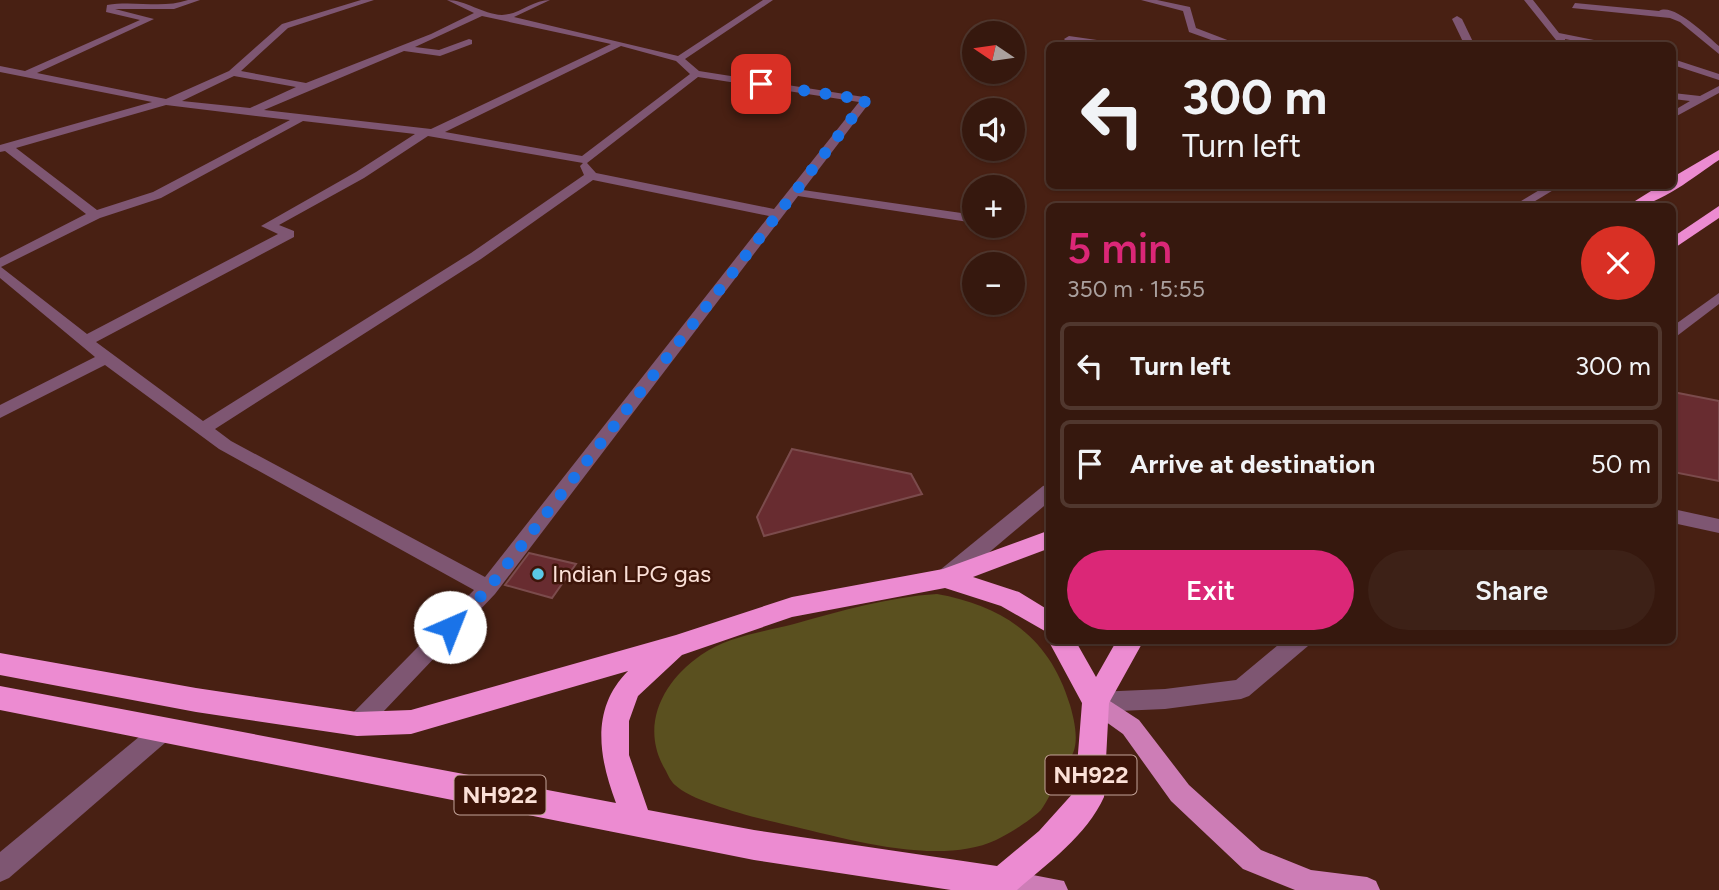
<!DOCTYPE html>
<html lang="en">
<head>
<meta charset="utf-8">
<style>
  :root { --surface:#36180e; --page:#3d2117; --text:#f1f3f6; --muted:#aaa09e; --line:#50372e; --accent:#db2777 }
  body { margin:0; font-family:Figtree,sans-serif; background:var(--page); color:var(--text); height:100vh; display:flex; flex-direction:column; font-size:26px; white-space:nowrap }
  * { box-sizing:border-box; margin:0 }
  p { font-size:23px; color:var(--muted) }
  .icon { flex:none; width:38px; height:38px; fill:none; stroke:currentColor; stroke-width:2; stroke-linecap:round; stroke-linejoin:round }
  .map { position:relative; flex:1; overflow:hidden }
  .sheet { position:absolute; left:1046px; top:203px; width:630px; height:441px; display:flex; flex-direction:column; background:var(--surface); border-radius:10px; box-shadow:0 2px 5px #0004,0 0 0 2px var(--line) }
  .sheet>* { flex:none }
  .guide { position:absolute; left:1046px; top:42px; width:630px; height:147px; border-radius:10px; box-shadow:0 2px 5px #0004,0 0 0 2px var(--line); background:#36180e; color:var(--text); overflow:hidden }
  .needle { width:46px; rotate:283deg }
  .buttons { position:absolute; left:962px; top:21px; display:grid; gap:14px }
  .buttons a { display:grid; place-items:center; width:63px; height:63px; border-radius:50%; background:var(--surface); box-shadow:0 2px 5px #0004,0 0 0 2px var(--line); font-size:35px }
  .pin { position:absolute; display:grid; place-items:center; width:60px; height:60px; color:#fff; margin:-30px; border-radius:14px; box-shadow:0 4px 10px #0006 }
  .me { position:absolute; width:77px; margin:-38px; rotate:44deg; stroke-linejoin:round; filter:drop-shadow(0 0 5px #0008) }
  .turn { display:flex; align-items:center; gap:24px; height:147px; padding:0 21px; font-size:32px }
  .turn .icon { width:91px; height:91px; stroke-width:2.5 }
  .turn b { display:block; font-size:49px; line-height:60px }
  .round { display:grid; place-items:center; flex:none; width:74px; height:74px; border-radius:37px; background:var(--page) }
  .head { display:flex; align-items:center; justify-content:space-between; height:119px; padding:0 21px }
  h1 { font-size:42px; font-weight:600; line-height:52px; color:var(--accent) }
  .cta { display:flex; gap:14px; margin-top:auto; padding:14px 21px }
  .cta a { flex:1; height:80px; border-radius:42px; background:var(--accent); color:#fff; font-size:28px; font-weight:600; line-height:80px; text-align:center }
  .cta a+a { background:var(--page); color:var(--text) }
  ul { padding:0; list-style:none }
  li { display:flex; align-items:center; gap:21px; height:88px; margin:0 14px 10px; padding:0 7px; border:4px solid var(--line); border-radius:10px }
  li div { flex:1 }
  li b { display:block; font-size:26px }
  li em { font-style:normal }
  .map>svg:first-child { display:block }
</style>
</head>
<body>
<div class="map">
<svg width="1719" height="890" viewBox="0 0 1719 890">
  <rect width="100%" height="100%" fill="#482013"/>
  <path fill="#5a501f" d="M937 594C1004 606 1050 638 1070 705 1074 719 1079 739 1073 753 1069 763 1062 772 1057 781 1052 790 1047 802 1041 810 1031 820 1009 834 996 840 938 867 845 838 787 825 760 819 694 803 675 785 671 782 668 775 666 771 639 727 662 682 701 655 728 636 763 632 794 624 841 611 888 597 937 594Z"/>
  <g fill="#682c30" stroke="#7b4b4c" stroke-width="2">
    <path d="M1673 392 1719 401V481L1673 472Z"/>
    <path d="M792 449 911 474 922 494 764 536 757 517Z"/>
    <path d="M529 553 576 564 552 598 505 585Z"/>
  </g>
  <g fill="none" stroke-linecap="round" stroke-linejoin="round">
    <g fill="#7e5672" fill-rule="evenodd">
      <path d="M188 0H200L174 9H115L154 19 37 73 166 99 229 71 282 24 361 0H374L288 28 241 71 306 83 431 34 474 13 447 0C466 0 482 14 502 15 518 15 533 0 550 0L514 17 678 56 763 0H773L685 59 699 71 870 98V102L803 190 975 215V223L798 196 495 594 365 731 357 734 349 731 345 724 349 717 474 590 219 449 105 365 0 418V405L95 357 0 278V258L86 214 5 151 0 152V145L152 102 0 72V66L25 71 140 20 106 12 107 5C134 0 162 9 188 0ZM482 16 611 44 431 129 264 110 404 51 440 56 472 44V40L469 39 439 50 415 47ZM621 46 676 61 690 74 582 156 445 132ZM234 76 296 87 250 108 182 101ZM698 77 859 102 774 209 596 173 587 163ZM166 105 290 120 153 192 97 210 16 148ZM303 121 415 134 356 172 261 226 278 234 87 334 1 267 100 218 161 198ZM428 136 583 163 580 166 584 175 471 253 203 421 96 342 294 237V231L279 225 364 178ZM593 180 769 216 485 577 231 441 215 429 481 259Z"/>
      <path d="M1141 0H1157L1190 7 1196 28 1243 46H1228L1189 32 1183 11Z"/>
      <path d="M1524 0H1533L1559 33 1624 46H1601L1565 39 1566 45H1560Z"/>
      <path d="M1575 3 1659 11C1673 2 1707 36 1719 46V54L1680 22 1670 18 1572 8Z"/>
      <path d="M1457 16 1462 19 1475 46H1465L1452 19Z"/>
      <path d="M1069 36 1118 43 1122 46H1095L1066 41 1064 39Z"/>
      <path d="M1180 43 1209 46H1176Z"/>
      <path d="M1673 59 1719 74V80L1673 65Z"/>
      <path d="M1719 86V93L1673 118V111L1690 101 1673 99V93L1700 96Z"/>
      <path d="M1546 186H1560L1527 206H1513Z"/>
      <path d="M1719 293V304L1673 339V326Z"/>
      <path d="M1050 484V501L954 582 947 584 940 582 937 576 940 570 1043 486Z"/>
      <path d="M1673 509 1719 519V533L1673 523Z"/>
      <path d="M1284 640H1310L1308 646 1249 696 1241 699 1165 709 1096 712 1088 709 1085 702 1088 695 1096 692 1165 689 1236 680Z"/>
      <path d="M165 719 173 722 177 729 173 736 9 878 0 882V852L157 722Z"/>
    </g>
    <g fill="#cd7db6" fill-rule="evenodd">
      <path d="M1096 692 1139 720 1189 785 1261 850 1311 870 1367 877 1376 881 1380 890H1295L1243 869 1171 801 1123 734 1088 709 1085 702 1088 695Z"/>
      <path d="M1002 869 1064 881 1068 890H992L989 882 993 873Z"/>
    </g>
    <g fill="#ec8bd1" fill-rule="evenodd">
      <path d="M1719 150V160C1694 176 1657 209 1627 206L1659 186H1673V177Z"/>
      <path d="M1719 206V218L1673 249V237Z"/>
      <path d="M1050 530V548L973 577 1019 592 1050 611V634L1001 606 945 588 792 617 682 655 638 696 629 721V755L648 810 754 830 997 866 1039 831 1075 791 1082 703 1048 640 1050 636V640H1075L1096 677 1117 640H1144L1109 703 1104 797C1087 835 1047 864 1017 890H951L754 860 0 710V686L616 803C599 758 590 709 628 671L411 734 357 736 196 712 0 675V653L196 688 357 712 411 710 676 635 792 597 943 569Z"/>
    </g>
  </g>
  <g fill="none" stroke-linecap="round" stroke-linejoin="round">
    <path stroke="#1a73e8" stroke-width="12" stroke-dasharray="0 21.6" d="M450 627 488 589 866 100 761 84"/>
  </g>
  <circle fill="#5ac8e5" stroke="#3d1509" stroke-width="2.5" cx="538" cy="574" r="7"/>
  <g text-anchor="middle" stroke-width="5" stroke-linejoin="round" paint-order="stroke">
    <g fill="#3d1509" stroke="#c2a399" stroke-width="2">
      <rect x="1045.5" y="755.5" width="91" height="39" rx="5"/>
      <rect x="454.5" y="775.5" width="91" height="39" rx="5"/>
    </g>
    <g font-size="23" font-weight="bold" fill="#fbe0d7">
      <text x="1091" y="783">NH922</text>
      <text x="500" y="803">NH922</text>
    </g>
    <g font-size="24" fill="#fbe0d7" stroke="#3d1509" text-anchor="start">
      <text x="552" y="582">Indian LPG gas</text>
    </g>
  </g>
</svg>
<div class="buttons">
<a><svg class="needle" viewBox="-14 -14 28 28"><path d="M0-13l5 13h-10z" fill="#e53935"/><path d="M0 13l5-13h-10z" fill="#aaa09e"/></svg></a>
<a><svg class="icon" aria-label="sound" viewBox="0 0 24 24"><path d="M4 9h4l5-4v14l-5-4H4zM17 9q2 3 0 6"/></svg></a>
<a>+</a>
<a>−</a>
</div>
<div class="pin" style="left:761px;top:84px;background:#d93025"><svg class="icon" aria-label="arrive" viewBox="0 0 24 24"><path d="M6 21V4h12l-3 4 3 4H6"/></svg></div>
<svg class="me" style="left:450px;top:627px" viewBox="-20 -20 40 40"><circle r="19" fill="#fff"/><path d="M0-13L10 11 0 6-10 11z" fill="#1a73e8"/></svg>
<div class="guide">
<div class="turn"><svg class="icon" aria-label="left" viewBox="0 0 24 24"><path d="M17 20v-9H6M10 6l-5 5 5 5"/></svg><div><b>300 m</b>Turn left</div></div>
</div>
<section class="sheet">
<div class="head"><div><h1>5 min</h1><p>350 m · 15:55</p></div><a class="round" style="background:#d93025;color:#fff"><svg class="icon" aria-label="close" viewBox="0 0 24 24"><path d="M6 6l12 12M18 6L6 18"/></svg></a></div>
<ul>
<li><svg class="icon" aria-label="left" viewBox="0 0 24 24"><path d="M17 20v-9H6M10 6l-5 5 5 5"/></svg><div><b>Turn left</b></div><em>300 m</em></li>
<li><svg class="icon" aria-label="arrive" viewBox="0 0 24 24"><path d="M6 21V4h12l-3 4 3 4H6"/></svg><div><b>Arrive at destination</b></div><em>50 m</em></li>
</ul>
<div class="cta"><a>Exit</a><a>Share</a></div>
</section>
</div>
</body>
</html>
